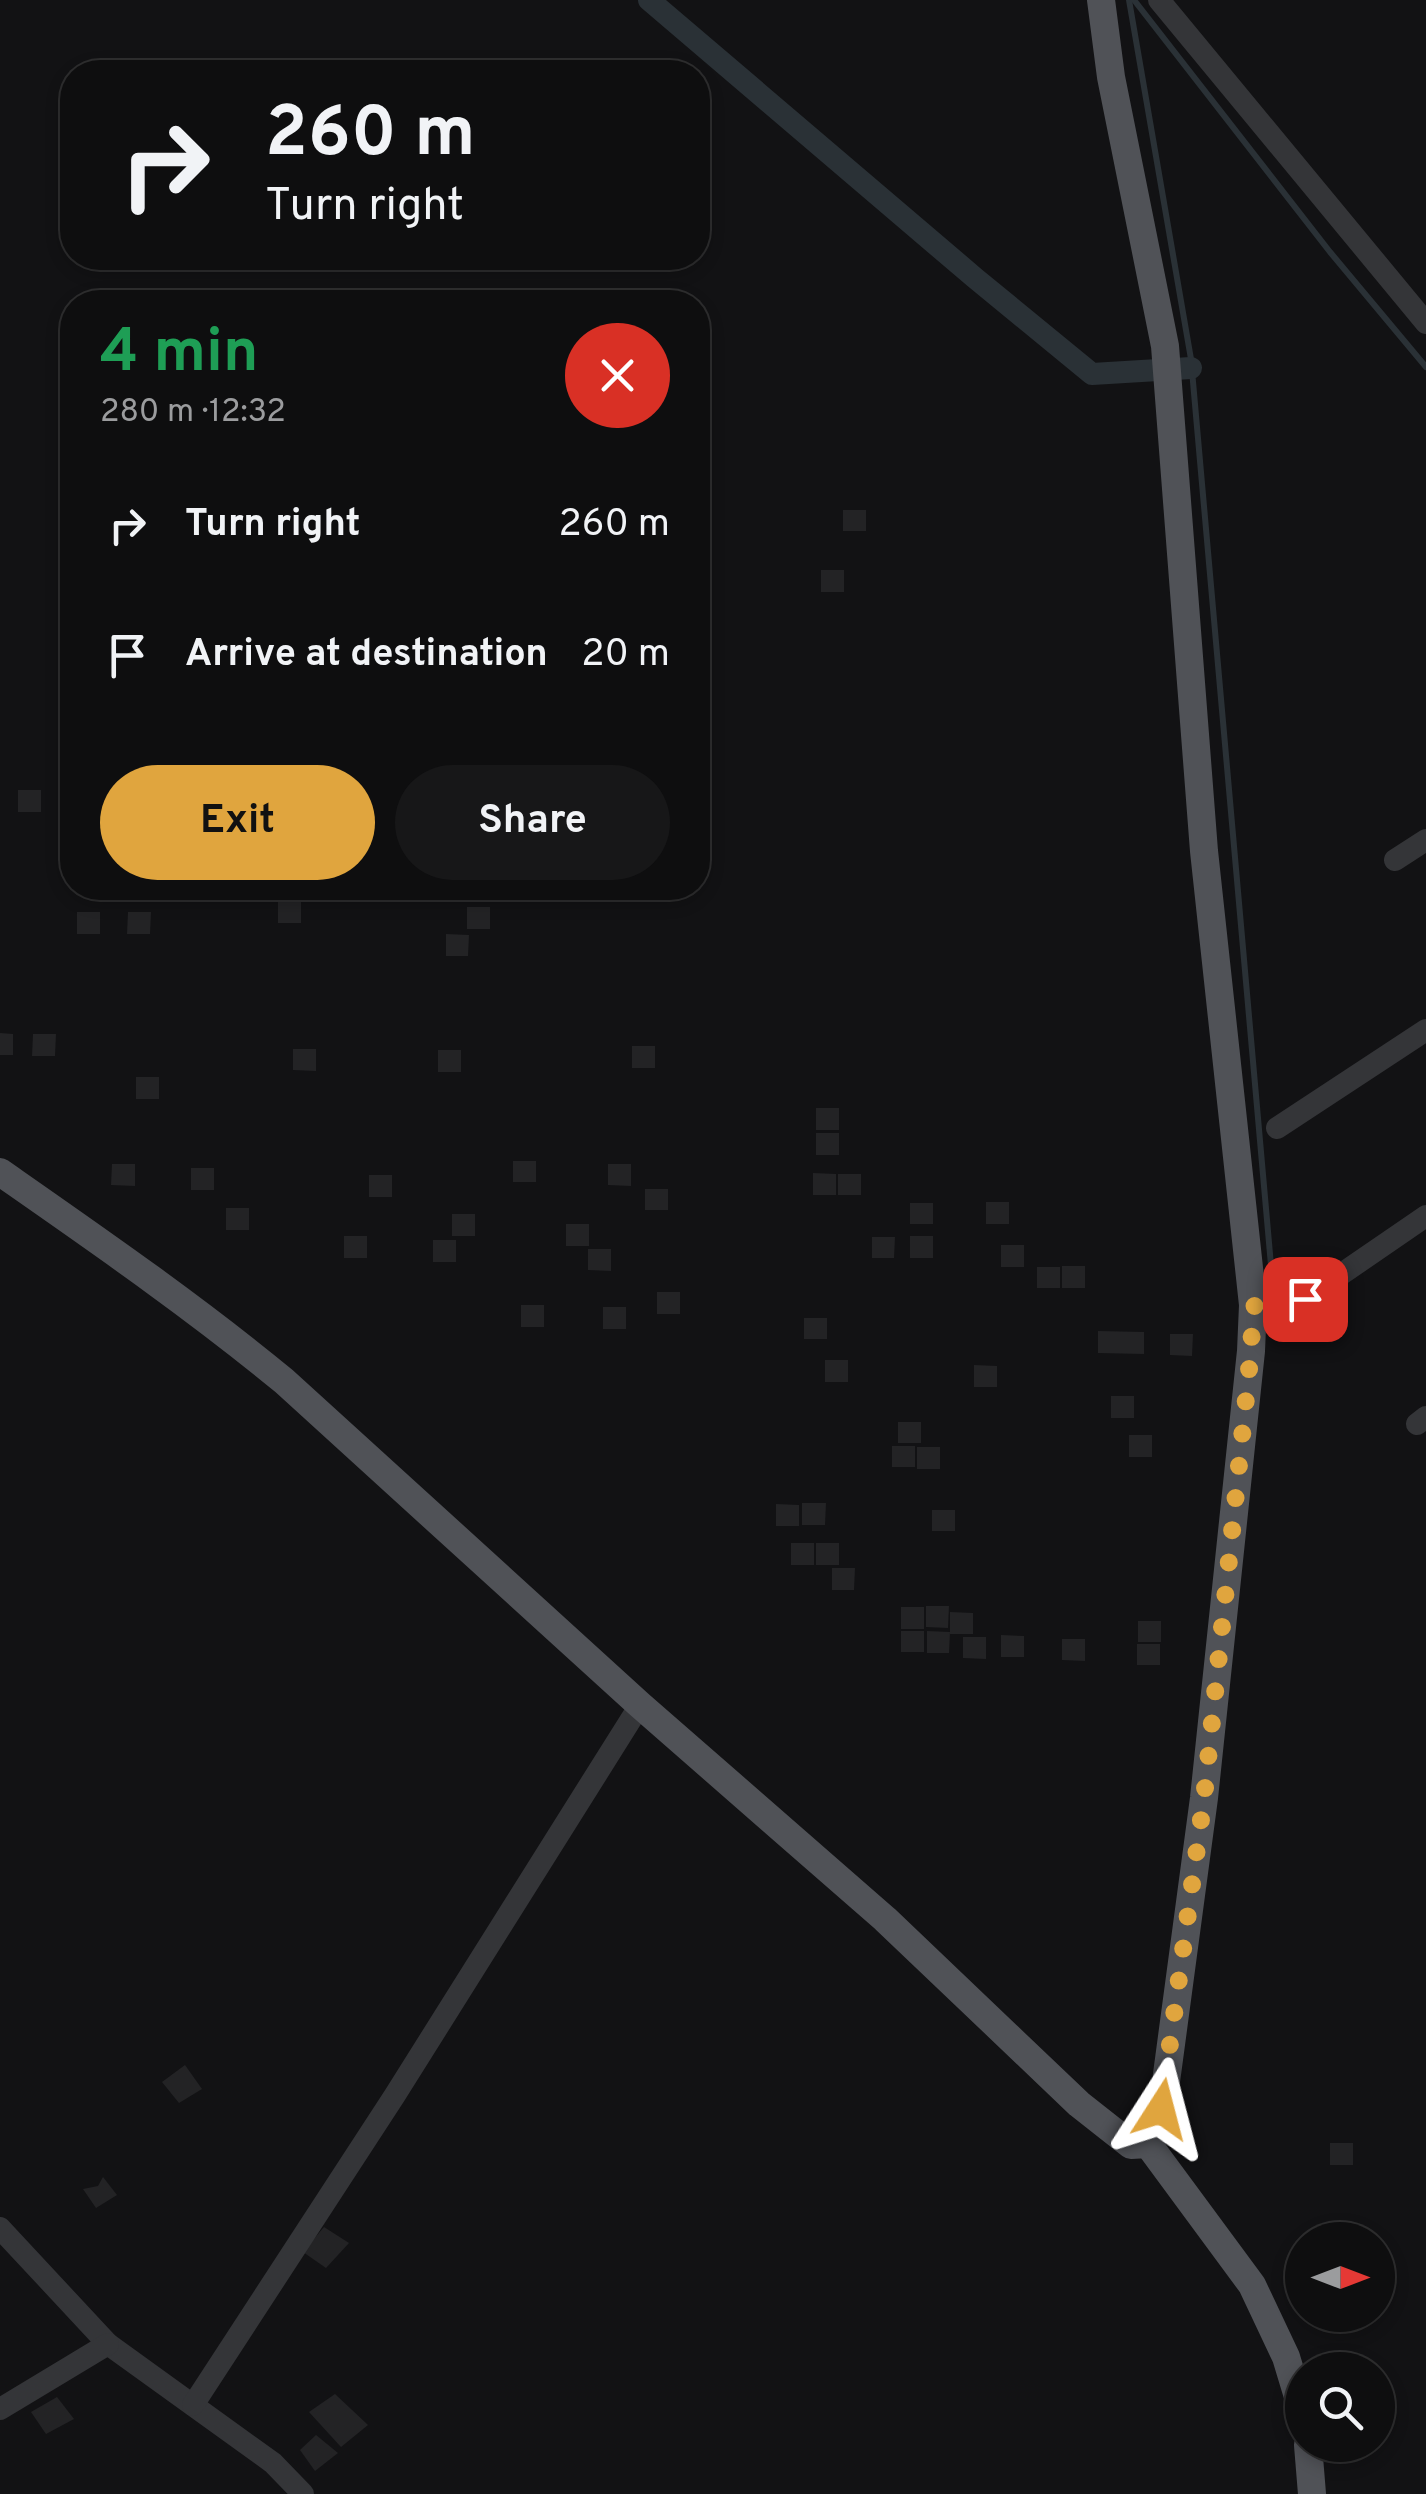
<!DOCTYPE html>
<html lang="en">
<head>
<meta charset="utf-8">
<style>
  :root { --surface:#0e0e0f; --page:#171718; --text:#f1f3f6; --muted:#9b9c9e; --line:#2e2e2f; --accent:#e0a53e }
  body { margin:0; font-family:Overpass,sans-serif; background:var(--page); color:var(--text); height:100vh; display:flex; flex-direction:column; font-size:38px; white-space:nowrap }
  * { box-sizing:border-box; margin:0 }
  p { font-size:32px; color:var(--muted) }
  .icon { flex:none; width:55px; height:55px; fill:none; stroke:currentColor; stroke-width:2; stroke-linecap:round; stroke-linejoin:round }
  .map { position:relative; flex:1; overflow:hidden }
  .drawer { position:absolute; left:60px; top:290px; width:650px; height:610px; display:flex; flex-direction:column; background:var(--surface); border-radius:40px; box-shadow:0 5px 15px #0003,0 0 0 2px var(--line) }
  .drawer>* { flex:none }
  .guide { position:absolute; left:60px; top:60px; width:650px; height:210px; border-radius:40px; box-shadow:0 5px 15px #0003,0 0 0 2px var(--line); background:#0e0e0f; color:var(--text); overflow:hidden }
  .needle { width:65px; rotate:90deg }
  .fabs { position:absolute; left:1285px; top:2222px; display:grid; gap:20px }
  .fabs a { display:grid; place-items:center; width:110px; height:110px; border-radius:50%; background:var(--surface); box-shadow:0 5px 15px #0003,0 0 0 2px var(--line); font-size:50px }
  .pin { position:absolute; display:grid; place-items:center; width:85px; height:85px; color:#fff; margin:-42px; border-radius:20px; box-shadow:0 5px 15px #0006 }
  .me { position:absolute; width:110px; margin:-55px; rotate:9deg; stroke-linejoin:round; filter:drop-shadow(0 0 8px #0008) }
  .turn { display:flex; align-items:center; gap:35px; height:210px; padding:0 40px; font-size:45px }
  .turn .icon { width:130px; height:130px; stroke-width:2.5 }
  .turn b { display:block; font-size:70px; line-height:85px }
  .round { display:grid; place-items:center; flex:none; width:105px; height:105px; border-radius:52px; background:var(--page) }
  .head { display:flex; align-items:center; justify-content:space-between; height:170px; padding:0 40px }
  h1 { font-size:60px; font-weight:700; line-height:75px; color:#1e9e55 }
  .primary-button { display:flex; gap:20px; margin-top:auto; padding:20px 40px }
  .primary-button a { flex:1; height:115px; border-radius:60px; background:var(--accent); color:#111; font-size:40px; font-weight:700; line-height:115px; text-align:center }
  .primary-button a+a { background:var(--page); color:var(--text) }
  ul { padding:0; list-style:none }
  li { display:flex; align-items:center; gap:30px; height:130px; padding:0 40px }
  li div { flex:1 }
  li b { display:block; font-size:38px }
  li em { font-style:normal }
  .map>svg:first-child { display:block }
</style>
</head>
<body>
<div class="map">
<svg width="1426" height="2494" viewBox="0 0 1426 2494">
  <rect width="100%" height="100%" fill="#121214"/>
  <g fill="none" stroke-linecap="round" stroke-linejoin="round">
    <g stroke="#2a3136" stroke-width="6">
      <path d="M1129 0 1191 359 1273 1288"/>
      <path d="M1134 0 1330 252 1426 367"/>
    </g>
    <path stroke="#2a3136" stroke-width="22" d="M649 0 975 278 1092 374 1191 368"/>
  </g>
  <g fill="#232325">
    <rect x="843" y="510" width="23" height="21"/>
    <rect x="821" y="570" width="23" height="22"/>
    <rect x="59" y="769" width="13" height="21"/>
    <rect x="18" y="790" width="23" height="22"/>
    <rect x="278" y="902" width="23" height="21"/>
    <rect x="467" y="907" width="23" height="22"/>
    <rect x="77" y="912" width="23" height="22"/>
    <path d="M128 912H151L150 934H127Z"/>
    <path d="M446 934 469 935 468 956H446Z"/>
    <path d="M0 1033 13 1034V1055H0Z"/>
    <path d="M33 1034H56L55 1056H32Z"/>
    <rect x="632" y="1046" width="23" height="22"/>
    <path d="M293 1049H316V1071L293 1070Z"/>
    <rect x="438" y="1050" width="23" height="22"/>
    <rect x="136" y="1077" width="23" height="22"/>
    <rect x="816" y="1108" width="23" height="22"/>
    <rect x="816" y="1133" width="23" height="22"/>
    <rect x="513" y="1161" width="23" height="21"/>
    <path d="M112 1164H135V1186L111 1185Z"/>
    <path d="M608 1164H631V1186L608 1185Z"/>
    <rect x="191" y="1168" width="23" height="22"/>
    <path d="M813 1173 836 1174V1195H813Z"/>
    <rect x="838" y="1174" width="23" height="21"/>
    <rect x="369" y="1175" width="23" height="22"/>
    <rect x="645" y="1189" width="23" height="21"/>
    <rect x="986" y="1202" width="23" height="22"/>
    <rect x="910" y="1203" width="23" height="21"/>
    <rect x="226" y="1208" width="23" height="22"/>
    <rect x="452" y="1214" width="23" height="22"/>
    <rect x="566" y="1224" width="23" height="22"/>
    <rect x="344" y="1236" width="23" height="22"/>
    <rect x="910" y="1236" width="23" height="22"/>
    <path d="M872 1237H895L894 1258H872Z"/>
    <rect x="433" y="1240" width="23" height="22"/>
    <rect x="1001" y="1245" width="23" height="22"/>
    <path d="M588 1249H611V1271L588 1270Z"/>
    <rect x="1062" y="1266" width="23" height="22"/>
    <rect x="1037" y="1267" width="23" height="21"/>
    <rect x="657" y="1292" width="23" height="22"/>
    <rect x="521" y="1305" width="23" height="22"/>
    <rect x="603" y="1307" width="23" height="22"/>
    <rect x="804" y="1318" width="23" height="21"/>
    <path d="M1098 1331 1144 1332V1354L1098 1353Z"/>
    <path d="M1170 1334H1193L1192 1356 1170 1355Z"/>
    <rect x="825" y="1360" width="23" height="22"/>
    <path d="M974 1365 997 1366V1387H974Z"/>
    <rect x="1111" y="1396" width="23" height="22"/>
    <rect x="898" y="1422" width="23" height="21"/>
    <rect x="1129" y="1435" width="23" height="22"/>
    <rect x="892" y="1446" width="23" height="21"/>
    <rect x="917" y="1447" width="23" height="22"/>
    <path d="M802 1503H826L825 1525H802Z"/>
    <path d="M776 1504 799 1505V1526H776Z"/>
    <rect x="932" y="1510" width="23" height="21"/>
    <rect x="791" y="1543" width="23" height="22"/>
    <rect x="816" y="1543" width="23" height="22"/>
    <path d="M832 1568H855L854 1590H832Z"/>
    <path d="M926 1606H949L948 1628 926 1627Z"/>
    <rect x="901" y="1607" width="23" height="22"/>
    <path d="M950 1612 973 1613V1634H950Z"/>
    <rect x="1138" y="1621" width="23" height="21"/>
    <rect x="901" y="1631" width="23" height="21"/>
    <path d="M927 1631 950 1632 949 1653H927Z"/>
    <path d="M1001 1635 1024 1636V1657H1001Z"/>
    <path d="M963 1637H986V1659L963 1658Z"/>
    <path d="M1062 1639H1085V1661L1062 1660Z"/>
    <rect x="1137" y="1644" width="23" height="21"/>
    <path d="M185 2065 202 2089 179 2103 162 2082Z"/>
    <rect x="1330" y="2143" width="23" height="22"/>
    <path d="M103 2177 117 2195 96 2208 83 2189 98 2186Z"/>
    <path d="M324 2227 349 2243 326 2268 303 2252Z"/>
    <path d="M335 2394 368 2425 341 2447 309 2412Z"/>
    <path d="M57 2397 74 2419 46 2434 31 2412Z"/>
    <path d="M316 2435 338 2453 315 2471 300 2450Z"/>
  </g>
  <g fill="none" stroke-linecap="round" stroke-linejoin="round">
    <g stroke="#343538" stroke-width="22">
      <path d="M1159 0 1426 323"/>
      <path d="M1395 860 1426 840"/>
      <path d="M1277 1128 1426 1030"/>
      <path d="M1253 1305 1285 1306 1305 1299 1426 1216"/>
      <path d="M1417 1424 1426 1417"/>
      <path d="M0 2228 108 2344 273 2463 303 2494"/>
      <path d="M193 2405 395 2095 640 1705"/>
      <path d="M0 2409 108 2344"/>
    </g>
    <g stroke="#505257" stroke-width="28">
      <path d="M1101 0 1111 77 1165 346 1204 851 1253 1305 1251 1351 1204 1798 1165 2089C1162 2106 1162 2131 1148 2144L1252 2285 1286 2357 1302 2410"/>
      <path d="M0 1172C96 1239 193 1306 284 1381L640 1705 885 1919 1079 2104 1131 2145 1148 2144"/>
      <path d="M1308 2445 1312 2494"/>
    </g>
  </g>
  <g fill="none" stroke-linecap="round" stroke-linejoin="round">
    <path stroke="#e0a53e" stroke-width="18" stroke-dasharray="0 32.4" d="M1161 2109 1204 1798 1251 1351 1253 1306H1285L1305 1299"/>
  </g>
</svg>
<div class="fabs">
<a><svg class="needle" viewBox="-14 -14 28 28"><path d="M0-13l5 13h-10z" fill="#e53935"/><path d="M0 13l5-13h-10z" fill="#9b9c9e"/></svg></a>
<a><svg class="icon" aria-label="search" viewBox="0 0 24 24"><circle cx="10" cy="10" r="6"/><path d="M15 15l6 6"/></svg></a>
</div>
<div class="pin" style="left:1305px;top:1299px;background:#d93025"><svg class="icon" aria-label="arrive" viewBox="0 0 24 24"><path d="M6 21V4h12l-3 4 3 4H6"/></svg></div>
<svg class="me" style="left:1161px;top:2109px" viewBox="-20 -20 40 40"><path d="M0-17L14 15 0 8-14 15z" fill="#e0a53e" stroke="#fff" stroke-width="4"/></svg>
<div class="guide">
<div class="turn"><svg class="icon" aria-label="right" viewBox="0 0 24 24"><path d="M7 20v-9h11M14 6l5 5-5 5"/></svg><div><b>260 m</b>Turn right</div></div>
</div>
<section class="drawer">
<div class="head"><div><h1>4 min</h1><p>280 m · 12:32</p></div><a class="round" style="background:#d93025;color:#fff"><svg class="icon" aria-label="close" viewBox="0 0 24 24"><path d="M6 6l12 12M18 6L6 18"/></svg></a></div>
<ul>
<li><svg class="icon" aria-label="right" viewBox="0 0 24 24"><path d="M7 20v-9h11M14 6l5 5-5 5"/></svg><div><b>Turn right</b></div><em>260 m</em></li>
<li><svg class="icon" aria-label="arrive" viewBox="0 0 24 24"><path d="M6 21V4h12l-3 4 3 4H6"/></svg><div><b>Arrive at destination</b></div><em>20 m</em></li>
</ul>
<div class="primary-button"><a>Exit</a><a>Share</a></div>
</section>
</div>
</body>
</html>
